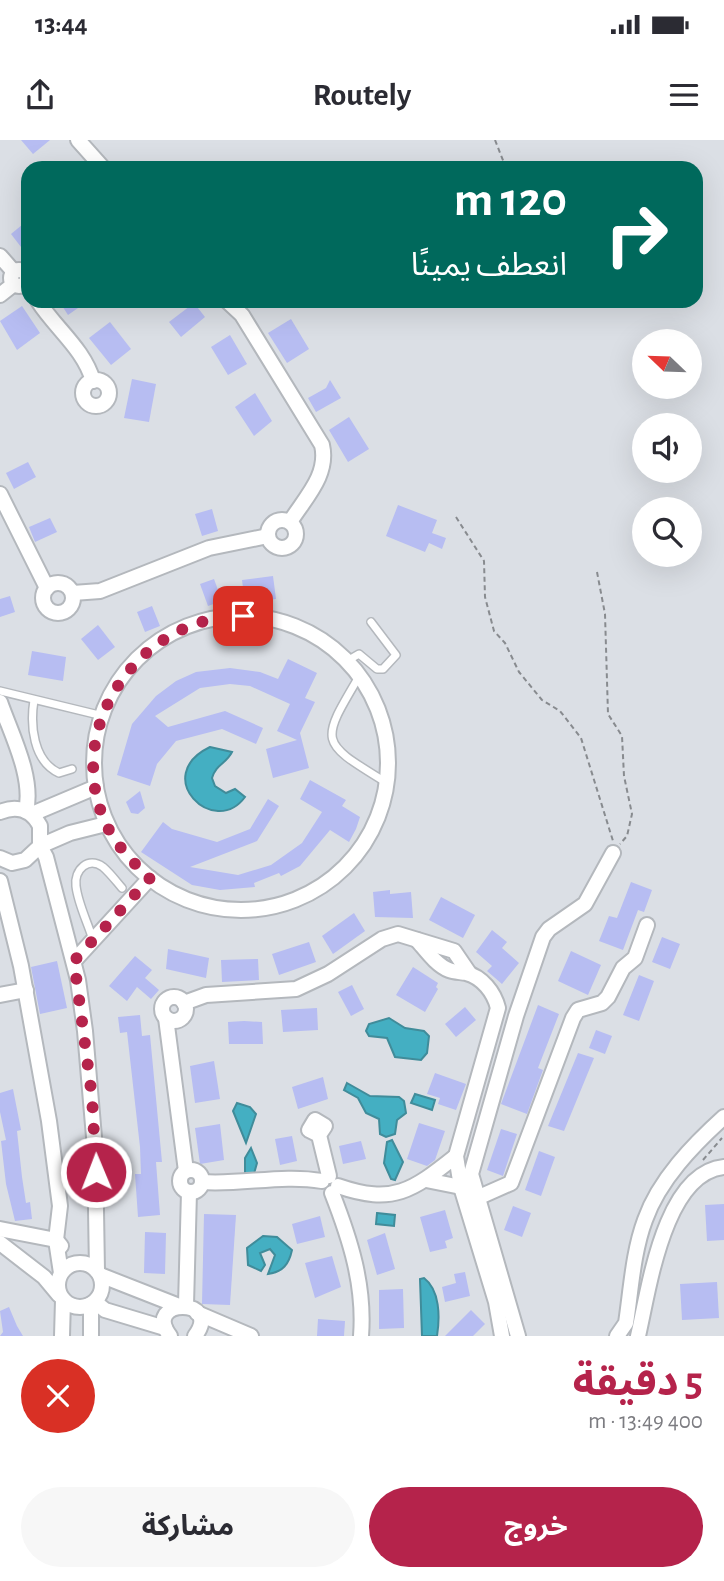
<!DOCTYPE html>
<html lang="ar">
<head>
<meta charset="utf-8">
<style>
  :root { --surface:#fff; --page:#f7f7f7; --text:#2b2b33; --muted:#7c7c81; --accent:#b5234b }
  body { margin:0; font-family:"Alegreya Sans","Noto Sans Arabic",sans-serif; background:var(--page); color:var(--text); direction:rtl; height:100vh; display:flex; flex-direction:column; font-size:26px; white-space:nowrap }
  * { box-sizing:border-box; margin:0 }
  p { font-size:23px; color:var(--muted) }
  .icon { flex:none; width:38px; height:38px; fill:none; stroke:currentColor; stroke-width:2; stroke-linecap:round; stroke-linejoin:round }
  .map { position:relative; height:1196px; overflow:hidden; direction:ltr }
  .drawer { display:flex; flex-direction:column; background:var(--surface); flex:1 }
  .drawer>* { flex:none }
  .banner { position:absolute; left:21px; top:21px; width:682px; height:147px; border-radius:21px; box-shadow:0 7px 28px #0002; direction:rtl; background:#00695c; color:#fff; overflow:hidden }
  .needle { width:46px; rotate:293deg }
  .tools { position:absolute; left:632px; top:189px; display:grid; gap:14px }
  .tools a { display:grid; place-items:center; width:70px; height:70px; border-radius:50%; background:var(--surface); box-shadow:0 7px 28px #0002; font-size:35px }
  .pin { position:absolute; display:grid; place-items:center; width:60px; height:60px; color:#fff; margin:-30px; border-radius:14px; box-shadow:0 4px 10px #0006 }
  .me { position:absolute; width:77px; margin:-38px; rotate:359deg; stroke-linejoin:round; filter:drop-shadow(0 0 5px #0008) }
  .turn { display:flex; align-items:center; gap:24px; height:147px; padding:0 21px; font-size:32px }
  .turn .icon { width:91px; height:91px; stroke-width:2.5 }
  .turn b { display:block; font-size:49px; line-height:60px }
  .round { display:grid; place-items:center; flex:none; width:74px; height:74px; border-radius:37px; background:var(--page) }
  .headline { display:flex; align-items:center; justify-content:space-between; height:119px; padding:0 21px }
  h1 { font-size:42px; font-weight:700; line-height:52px; color:var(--accent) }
  .primary-button { display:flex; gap:14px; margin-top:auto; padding:14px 21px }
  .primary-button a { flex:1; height:80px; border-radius:42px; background:var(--accent); color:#fff; font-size:28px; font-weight:700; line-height:80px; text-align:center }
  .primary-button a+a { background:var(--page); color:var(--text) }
  .status { display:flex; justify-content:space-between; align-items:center; height:49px; padding:0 35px; background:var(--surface); direction:ltr }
  .status svg { height:19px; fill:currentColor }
  header { display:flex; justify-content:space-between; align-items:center; height:91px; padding:0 21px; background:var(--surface); font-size:32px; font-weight:700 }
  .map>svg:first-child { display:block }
</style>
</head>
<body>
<div class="status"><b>13:44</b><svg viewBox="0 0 49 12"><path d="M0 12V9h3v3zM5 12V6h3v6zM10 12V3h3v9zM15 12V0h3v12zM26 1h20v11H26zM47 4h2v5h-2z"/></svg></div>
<header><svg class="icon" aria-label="menu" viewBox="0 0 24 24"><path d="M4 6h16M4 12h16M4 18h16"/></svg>Routely<svg class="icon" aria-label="share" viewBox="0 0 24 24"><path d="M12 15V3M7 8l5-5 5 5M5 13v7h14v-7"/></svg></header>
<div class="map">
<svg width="724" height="1196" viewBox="0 0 724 1196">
  <rect width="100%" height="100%" fill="#dbdfe5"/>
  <g fill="#44afc2" stroke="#408c9a" stroke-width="2">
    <path d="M210 607 232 612C226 624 216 624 212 638L215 646 226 653 235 649 245 657C214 699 150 636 210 607Z"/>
    <path d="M389 878 405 888 424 891 429 896 427 913 421 920 395 917 387 898 369 896 366 891 369 884Z"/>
    <path d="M347 943 370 956 399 957 404 961 406 973 397 980 395 994 386 997 380 994 379 979 366 973 358 958 344 950Z"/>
    <path d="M415 954 435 960 432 970 411 963Z"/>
    <path d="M237 963 250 967 256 974 246 1003 233 971Z"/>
    <path d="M392 1000 403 1022 395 1040 391 1039 384 1023 387 1002Z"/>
    <path d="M251 1008 257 1023 253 1037H245V1018Z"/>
    <path d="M377 1073 395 1075 394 1086 376 1084Z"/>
    <path d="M263 1096 277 1097 292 1110C289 1124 283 1132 268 1134L275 1115 270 1109 260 1113 265 1125 261 1131 248 1125 247 1108Z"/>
    <path d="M424 1138C440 1150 440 1177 437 1196H422L420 1139Z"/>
  </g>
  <g fill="#b7bdf2">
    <path d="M21 0H50L33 14Z"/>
    <path d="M28 80V102L21 107 11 94Z"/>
    <path d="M59 161H88L68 175Z"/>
    <path d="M194 163 205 177 181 197 169 182Z"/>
    <path d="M22 166 40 193 17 210 0 181Z"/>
    <path d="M291 179 309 209 287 223 268 193Z"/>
    <path d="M110 182 131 209 111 225 89 198Z"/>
    <path d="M230 195 247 224 228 235 211 207Z"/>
    <path d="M132 239 156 244 149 282 124 278Z"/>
    <path d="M330 240 341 258 316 272 308 258 326 248Z"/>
    <path d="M255 253 272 281 254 296 235 267Z"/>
    <path d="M349 277 369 309 348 322 329 290Z"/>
    <path d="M28 322 36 337 14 349 6 333Z"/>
    <path d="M398 365 437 380 432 393 446 398 442 409 429 403 425 412 386 396Z"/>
    <path d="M212 369 218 391 202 396 195 374Z"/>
    <path d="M50 378 57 392 35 402 29 387Z"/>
    <path d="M273 436 276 459 245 463 242 440Z"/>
    <path d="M214 439 222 461 208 466 200 444Z"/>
    <path d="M10 456 15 472 0 477V459Z"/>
    <path d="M152 466 160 486 145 492 137 472Z"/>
    <path d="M98 485 115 507 98 520 81 499Z"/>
    <path d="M32 511 66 517 63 541 28 535Z"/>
    <path d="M288 519 317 533 305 558 315 562 300 593 309 628 273 638 266 609 297 600 277 591 290 564 250 546 230 544 200 548 155 576 168 587 225 571 263 588 256 604 222 589 176 601 157 624 150 646 117 635 132 584 156 556 176 541 196 532 230 528 260 532 278 539Z"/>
    <path d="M310 640 346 660 342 666 360 677 356 689 349 702 330 690 300 726 281 736 279 733 254 743 255 747 220 750 192 745 141 712 163 682 172 689 217 702 250 689 268 659 279 666 257 701 190 727 238 735 271 725 302 703 322 672 300 659Z"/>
    <path d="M140 651 145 668 138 674 131 673 126 662Z"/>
    <path d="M631 742 652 750 644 772 638 770 623 810 599 801 609 776 617 778Z"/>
    <path d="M390 750V754L411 752 413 778 375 777 373 752Z"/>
    <path d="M441 757 475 775 463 798 429 780Z"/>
    <path d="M354 773 365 791 333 814 322 796Z"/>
    <path d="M492 790 507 802 502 808 519 823 502 844 487 831 492 826 476 812Z"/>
    <path d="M662 797 680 804 670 829 652 822Z"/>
    <path d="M309 802 316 822 279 835 272 814Z"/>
    <path d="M168 809 209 818 206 838 166 829Z"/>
    <path d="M571 811 601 825 588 855 558 841Z"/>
    <path d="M135 816 152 830 145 838 159 850 151 859 137 847 127 861 109 846Z"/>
    <path d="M258 819 259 840 222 842 221 820Z"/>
    <path d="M57 821 67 868 40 874 31 827Z"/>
    <path d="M413 827 438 843 436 847 438 849 425 872 396 855Z"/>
    <path d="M639 835 654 841 639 881 623 875Z"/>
    <path d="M352 845 364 869 351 876 338 852Z"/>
    <path d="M538 865 559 874 538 928 543 930 527 974 501 964Z"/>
    <path d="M465 867 476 880 456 897 445 884Z"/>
    <path d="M317 868 318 890 283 892 281 870Z"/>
    <path d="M140 875 142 896 150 895 162 1022H156L160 1075 138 1077 135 1034H141L140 1007 127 892 120 893 118 877Z"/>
    <path d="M244 881 262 882 263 904H229L228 882Z"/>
    <path d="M596 890 612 896 605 914 589 908Z"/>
    <path d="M578 913 594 918 564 991 548 986Z"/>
    <path d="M214 921 220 959 195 963 190 926Z"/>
    <path d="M435 933 466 944 456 970 438 964 440 958 427 954Z"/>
    <path d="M323 937 328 959 298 969 292 947Z"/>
    <path d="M13 949 21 990 17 991 22 1037 26 1063 30 1062 32 1079 15 1081 6 1044 1 1001 6 1000 0 972V953Z"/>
    <path d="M419 983 445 991 435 1020 427 1026 407 1019Z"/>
    <path d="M220 984 224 1020 200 1024 195 988Z"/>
    <path d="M501 989 517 994 503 1036 487 1030Z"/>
    <path d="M292 996 297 1021 280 1025 275 999Z"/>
    <path d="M361 1001 366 1019 343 1024 339 1006Z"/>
    <path d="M539 1011 555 1017 541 1056 525 1050Z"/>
    <path d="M724 1064V1100L707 1101 705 1065Z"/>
    <path d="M513 1066 531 1073 522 1097 504 1090Z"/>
    <path d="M445 1070 453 1098 445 1101 447 1108 430 1112 420 1077Z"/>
    <path d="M204 1074 236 1075 230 1165 202 1164Z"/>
    <path d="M320 1076 325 1097 297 1104 292 1084Z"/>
    <path d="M145 1092 166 1093 165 1134 144 1133Z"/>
    <path d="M385 1093 395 1129 377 1135 367 1100Z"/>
    <path d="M332 1116 341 1147 315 1158 305 1123Z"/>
    <path d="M465 1132 470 1156 445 1162 442 1147 456 1143 454 1134Z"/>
    <path d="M717 1142 719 1178 682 1180 680 1144Z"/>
    <path d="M403 1149 404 1188 379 1189V1150Z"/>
    <path d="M9 1167 17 1186 23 1196H0L3 1192 0 1171Z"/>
    <path d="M471 1170 485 1184 473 1196H445Z"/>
    <path d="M318 1179 345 1181 344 1196H317Z"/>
  </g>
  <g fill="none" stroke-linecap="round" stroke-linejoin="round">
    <defs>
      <g id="lane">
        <path d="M347 521 359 514 377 529H383L396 515 371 482"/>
        <path d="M360 535C319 604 319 601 387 643"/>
        <path d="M0 551 103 576"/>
        <path d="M34 560C30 585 33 621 59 633L72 629"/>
        <path d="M93 800C88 783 78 764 76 746 74 730 88 716 103 727 110 733 116 741 122 748"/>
      </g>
      <g id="street">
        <path d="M78 0 103 28"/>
        <path d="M0 116 14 132"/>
        <circle cx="19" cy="138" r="8"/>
        <path d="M0 155 14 144"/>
        <path d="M38 161C56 189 84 209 93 241"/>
        <path d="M227 161 242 175 322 305C329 335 305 358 290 382"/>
        <circle cx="96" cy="253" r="13"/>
        <path d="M0 354 47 448"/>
        <circle cx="282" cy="394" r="14"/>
        <circle cx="58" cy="458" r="15"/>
        <path d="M73 453 100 451 209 408 268 396"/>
        <circle cx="241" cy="623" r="147"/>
        <path d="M0 562C11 594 34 637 26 671"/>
        <path d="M0 672C17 665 32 670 40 686V706L46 717 78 840 85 891 95 1009 97 1131"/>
        <path d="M32 674 96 647"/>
        <path d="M0 718 12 723 25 720 40 706 70 693 106 684"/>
        <path d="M0 741 21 826 49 981 60 1066 56 1100 61 1133"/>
        <path d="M417 800C426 810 436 825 449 830 454 832 461 832 466 833 482 837 494 852 498 868L456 1016 461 1047 496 1162 502 1196"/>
        <path d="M74 821 150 738"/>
        <path d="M0 855 26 850"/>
        <circle cx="174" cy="869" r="12"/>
        <path d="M184 863 206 855 296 849 328 834 382 799 398 794 454 811 469 833"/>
        <path d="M166 878 186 1031"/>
        <path d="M319 995 325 986 315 980 309 990 319 995 329 1036"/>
        <circle cx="191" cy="1041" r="11"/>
        <path d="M426 1040 461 1047"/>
        <path d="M202 1042C242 1045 282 1034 322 1041"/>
        <path d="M338 1046C393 1065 412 1051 456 1016"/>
        <path d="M332 1053C350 1099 365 1145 361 1196"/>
        <path d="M477 1058 511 1043 573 878 578 870 602 863 608 857 623 828 635 818 647 785"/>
        <path d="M0 1089 56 1100 61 1106"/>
        <path d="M0 1103 44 1137 59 1155"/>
        <circle cx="80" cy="1145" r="22"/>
        <path d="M100 1135 179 1166"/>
        <path d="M95 1162 105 1170 165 1188"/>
        <path d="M186 1165 189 1052"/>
        <path d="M197 1173 251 1196"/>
        <path d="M62 1196 63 1160"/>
        <path d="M91 1196V1164"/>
        <path d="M170 1196C141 1158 224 1157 195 1196"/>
        <path d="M518 1196 471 1034 516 876 543 797 549 789 585 764 613 713"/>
        <path d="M617 1196 626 1183C631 1150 633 1112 645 1080 659 1040 693 1005 724 977"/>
        <path d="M638 1196C649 1149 664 1033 724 1027"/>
      </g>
    </defs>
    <use href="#lane" stroke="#b4b8bd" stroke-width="10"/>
    <use href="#street" stroke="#b4b8bd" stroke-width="18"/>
    <g stroke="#888b8f" stroke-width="2" stroke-dasharray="5 3.5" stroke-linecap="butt">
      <path d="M495 0 506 28"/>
      <path d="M456 377 484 421 485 457 494 491 505 503 519 532 542 560 560 571 581 598 613 701"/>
      <path d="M597 432 605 474 608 574 622 596 624 636 632 674 627 696 620 704"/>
      <path d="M703 1020 722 998"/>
    </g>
    <use href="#lane" stroke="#fff" stroke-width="7"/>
    <use href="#street" stroke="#fff" stroke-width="14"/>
  </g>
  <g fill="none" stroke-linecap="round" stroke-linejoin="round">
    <path stroke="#b5234b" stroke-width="12" stroke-dasharray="0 21.6" d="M96 1032 92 957 74 821 150 738C133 723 116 705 106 684 61 588 141 475 243 476"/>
  </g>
</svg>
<div class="tools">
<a><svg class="needle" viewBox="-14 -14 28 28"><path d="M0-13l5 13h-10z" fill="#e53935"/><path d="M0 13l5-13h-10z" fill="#7c7c81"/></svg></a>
<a><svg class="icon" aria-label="sound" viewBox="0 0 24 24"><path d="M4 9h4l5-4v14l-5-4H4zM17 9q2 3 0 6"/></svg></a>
<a><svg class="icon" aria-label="search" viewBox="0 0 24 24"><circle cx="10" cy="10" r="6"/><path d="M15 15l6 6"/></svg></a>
</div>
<div class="pin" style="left:243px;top:476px;background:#d93025"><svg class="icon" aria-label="arrive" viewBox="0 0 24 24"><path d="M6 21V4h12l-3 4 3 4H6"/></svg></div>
<svg class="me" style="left:96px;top:1032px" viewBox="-20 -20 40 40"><circle r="17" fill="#b5234b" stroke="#fff" stroke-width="3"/><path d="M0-11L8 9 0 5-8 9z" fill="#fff"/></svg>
<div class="banner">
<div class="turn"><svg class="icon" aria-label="right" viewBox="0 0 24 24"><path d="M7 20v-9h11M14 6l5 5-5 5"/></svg><div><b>120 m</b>انعطف يمينًا</div></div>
</div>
</div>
<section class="drawer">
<div class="headline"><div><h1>5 دقيقة</h1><p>400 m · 13:49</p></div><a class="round" style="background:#d93025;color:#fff"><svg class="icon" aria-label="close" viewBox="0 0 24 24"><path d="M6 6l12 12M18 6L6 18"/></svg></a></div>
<div class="primary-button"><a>خروج</a><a>مشاركة</a></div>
</section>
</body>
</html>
